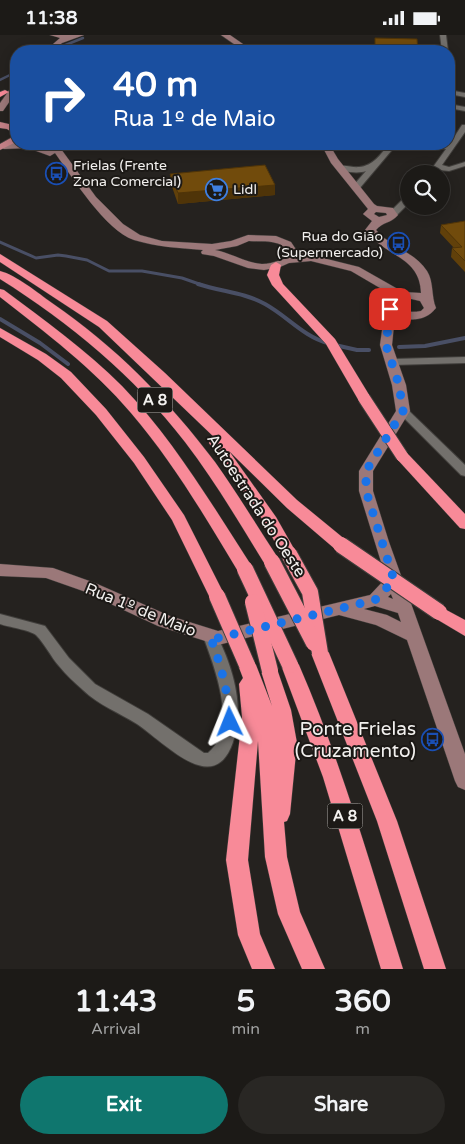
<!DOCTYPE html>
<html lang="en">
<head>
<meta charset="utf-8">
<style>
  :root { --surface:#1c1a17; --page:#292724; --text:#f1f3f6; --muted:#a0a1a1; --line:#3a3836; --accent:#0f766e }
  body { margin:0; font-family:"Varela Round",sans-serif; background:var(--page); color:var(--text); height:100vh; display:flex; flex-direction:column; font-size:19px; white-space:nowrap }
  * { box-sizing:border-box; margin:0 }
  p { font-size:16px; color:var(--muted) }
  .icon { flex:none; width:28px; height:28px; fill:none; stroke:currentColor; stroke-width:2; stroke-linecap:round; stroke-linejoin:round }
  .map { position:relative; height:934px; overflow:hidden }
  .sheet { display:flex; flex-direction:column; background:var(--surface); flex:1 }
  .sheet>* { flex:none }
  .top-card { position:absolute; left:10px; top:10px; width:445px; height:105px; border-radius:20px; box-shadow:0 2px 12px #0003,0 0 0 1px var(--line); background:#1a4fa0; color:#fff; overflow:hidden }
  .controls { position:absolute; left:400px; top:130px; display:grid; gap:10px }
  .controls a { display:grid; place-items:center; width:50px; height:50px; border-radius:50%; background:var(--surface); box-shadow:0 2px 12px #0003,0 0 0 1px var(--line); font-size:25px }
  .pin { position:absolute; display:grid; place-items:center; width:42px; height:42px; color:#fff; margin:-21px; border-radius:10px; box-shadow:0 2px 8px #0006 }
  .me { position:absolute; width:55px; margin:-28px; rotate:358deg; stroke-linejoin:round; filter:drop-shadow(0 0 4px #0008) }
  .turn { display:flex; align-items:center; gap:18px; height:105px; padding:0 20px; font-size:22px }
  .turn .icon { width:65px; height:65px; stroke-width:2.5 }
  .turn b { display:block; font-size:35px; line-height:42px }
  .eta { display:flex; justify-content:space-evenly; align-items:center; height:85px; text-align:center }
  .eta b { font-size:30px; font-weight:700; line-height:35px }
  .primary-button { display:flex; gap:10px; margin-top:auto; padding:10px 20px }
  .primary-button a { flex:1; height:58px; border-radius:30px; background:var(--accent); color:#fff; font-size:20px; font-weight:700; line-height:58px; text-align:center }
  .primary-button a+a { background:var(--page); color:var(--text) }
  .status { display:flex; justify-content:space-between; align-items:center; height:35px; padding:0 25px; background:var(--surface); direction:ltr }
  .status svg { height:14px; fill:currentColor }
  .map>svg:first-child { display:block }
</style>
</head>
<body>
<div class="status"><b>11:38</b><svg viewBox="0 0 49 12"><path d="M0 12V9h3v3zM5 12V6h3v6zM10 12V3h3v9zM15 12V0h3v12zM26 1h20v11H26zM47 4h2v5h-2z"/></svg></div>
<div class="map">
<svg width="465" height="934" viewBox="0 0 465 934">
  <rect width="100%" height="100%" fill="#25221f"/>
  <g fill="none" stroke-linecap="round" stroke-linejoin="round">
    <g stroke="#494f65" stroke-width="2.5">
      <path d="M58 13 83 3"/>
      <path d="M0 45 16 37"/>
    </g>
    <path stroke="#494f65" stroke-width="3" d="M0 207 36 223 58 220 66 221 87 225 109 236H142L182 243 202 250"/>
    <g stroke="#494f65" stroke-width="4">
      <path d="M198 249C222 257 243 257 265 269 287 281 304 302 328 308"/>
      <path d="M0 284 40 308 68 329"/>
      <path d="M335 310 357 315H369"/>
      <path d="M399 312 425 311 465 303"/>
    </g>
    <defs>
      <g id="street">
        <path d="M440 0H446L448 16H442Z"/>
        <path d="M449 55 465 58V62L449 59Z"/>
        <path d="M449 69 465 72V76L449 73Z"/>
        <path d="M462 90H465V97L442 130 449 132 465 127V131L449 136 439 135 436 139H428L446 114 428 111 427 109 449 110Z"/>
        <path d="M389 109H397L359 154 352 152 366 136C358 139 343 137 336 133 343 128 351 133 359 132 373 131 381 119 389 109Z"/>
        <path d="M406 161H409V168L396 181H390V177Z"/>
        <path d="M465 322V328L392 330 387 327 392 324Z"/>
        <path d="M403 373 407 374 465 430V441L461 440 397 376Z"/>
        <path d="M0 579 45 591 69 623 95 649 148 679 204 718H208C239 693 214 631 203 601L205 597 210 595 215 597C230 625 243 664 236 696 220 768 170 712 137 689 120 678 98 670 83 655 75 648 66 640 59 631 51 622 45 609 36 600 30 595 8 592 0 589Z"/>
      </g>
      <g id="secondary">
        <path d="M50 0H84L62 8 52 16H45L60 3Z"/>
        <path d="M221 0H230L253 16H244Z"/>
        <path d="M13 50H16V57L3 76H0V68Z"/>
        <path d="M16 107 39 110V109H50L61 114 96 162 123 189 140 200 162 206 212 209 231 206 248 200 276 201 291 207 295 213 319 222 359 232 403 257 421 258C420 221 385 222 365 195L372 186 363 179 368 174 331 128 321 109H329L338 124 374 169 377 171 393 173 398 180C392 188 382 187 376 195 390 212 415 217 427 236 434 247 431 261 436 273 426 286 410 287 395 281L392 310 406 350 410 376 373 436V456L389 507 465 719V755L458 752 455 746 407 605 376 590 339 580 218 610 158 591 83 556 46 543 0 541V529L53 533 95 548 170 581 218 596 370 560 386 543 359 456V436L396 376 392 350 380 310 385 273 380 265 382 263 392 260 351 236 311 226 289 228 280 232 264 235 248 233 214 221 202 219 201 217 203 215C179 213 157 212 134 205 105 195 73 143 55 118L50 121 28 113 4 114 0 112 1 109ZM376 177 386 178 387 180 379 182 374 179ZM249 206C259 207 272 205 281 210 288 215 288 218 298 221 285 222 274 229 262 229 246 228 231 218 215 215L237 211ZM407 263 420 266 424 273 421 276C409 278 401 277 393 268ZM391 559 393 564 388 562ZM375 571 398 578 401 587 387 580 364 574Z"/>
      </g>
      <g id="primary">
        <path d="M0 87 13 90 16 93V100L7 94 0 93Z"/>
        <path d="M16 100V107L0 115V109Z"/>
      </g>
      <g id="highway">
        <path d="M5 55 9 57 0 62V57Z"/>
        <path d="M0 219 107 286 165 338 297 465 347 506 349 510 347 514 341 516 335 514 287 473 229 416 276 482 297 519 295 523 289 525 283 523 265 488 209 408 211 405 216 404 99 292 0 227Z"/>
        <path d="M276 227 281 230 279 240 283 249 335 304 371 363 369 366H359L326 309 272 250 267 240 271 230Z"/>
        <path d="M0 236C16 240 38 258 52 268 115 311 169 366 215 427 237 458 257 491 278 523L280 527 278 531 272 533 266 531C240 489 215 446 185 407 134 341 70 288 0 244Z"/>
        <path d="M0 254 4 255C44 285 86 315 122 351 173 404 211 468 251 530L253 534 251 538 245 540 239 538C206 483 173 427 131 378 93 333 46 298 0 262Z"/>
        <path d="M0 293 46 319 71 337 106 374 144 422 184 480 225 561 223 565 217 567 211 565 172 485 134 428 96 380 61 343 38 325 0 302Z"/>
        <path d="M402 416 407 418 465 479V494L460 493 397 424 395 421 397 418Z"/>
        <path d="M439 571 465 585V601L433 582 431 577 433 572Z"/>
        <path d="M320 611 326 613 329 618 397 786 446 934H424L377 786 311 618 314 613Z"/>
        <path d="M247 623 253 625 256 630 272 671 261 636 264 631 270 629 276 631 291 675 297 708 290 779 287 786 284 787 287 822 300 877 325 934H302L278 879 265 822 258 706 248 825 260 899 275 934H252L238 900 226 825 242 682 239 649 243 643 238 630 241 625Z"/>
        <path d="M290 623 296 625 299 630C342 729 371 832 403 934H381L323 742 281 630 284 625Z"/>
      </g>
    </defs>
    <use href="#street" stroke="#403e3b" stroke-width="2"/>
    <use href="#secondary" stroke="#403e3b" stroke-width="1"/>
    <use href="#primary" stroke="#403e3b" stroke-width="1"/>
    <use href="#highway" stroke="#403e3b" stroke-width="1"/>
    <use href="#street" fill="#73706c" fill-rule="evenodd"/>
    <use href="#secondary" fill="#9b7879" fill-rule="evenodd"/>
    <use href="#primary" fill="#c38086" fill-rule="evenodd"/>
    <use href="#highway" fill="#f88a98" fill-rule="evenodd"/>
    <defs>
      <path id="highway-bridge-far1" d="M364 363 402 421"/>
      <g id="highway-bridge">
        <path d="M341 510 439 577"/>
        <path d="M289 519 310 557 320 618"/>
        <path d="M272 527 314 608"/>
        <path d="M245 534 290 630"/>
        <path d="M217 561 247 630"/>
        <path d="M253 567 270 636"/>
      </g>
    </defs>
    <use href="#highway-bridge-far1" stroke="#403e3b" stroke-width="14" stroke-linecap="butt"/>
    <use href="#highway-bridge" stroke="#403e3b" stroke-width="18" stroke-linecap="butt"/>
    <use href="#highway-bridge-far1" stroke="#f88a98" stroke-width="12"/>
    <use href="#highway-bridge" stroke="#f88a98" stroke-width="16"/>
  </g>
  <g fill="#61400a">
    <path d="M170 139 275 150V160L178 169 171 149Z"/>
    <path d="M465 186V237L451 222 452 213H454L440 198 441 190Z"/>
  </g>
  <g fill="#4f3408">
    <path d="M138 109H215L138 115Z"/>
    <path d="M275 150V160L178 169V158Z"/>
  </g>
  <g fill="#714b0c" stroke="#4f3408">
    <path d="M375 3 417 4 418 16H375Z"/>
    <path d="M265 130 275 150 178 158 170 139Z"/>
    <path d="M465 186V226L452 213 462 212 441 190Z"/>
  </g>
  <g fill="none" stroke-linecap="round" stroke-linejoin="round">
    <path stroke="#1a73e8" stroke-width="9" stroke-dasharray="0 16.2" d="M230 687C228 656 221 630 210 601L218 603 375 565 394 545 366 456V436L403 376 399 350 386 310 390 274"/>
  </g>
  <defs>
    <symbol id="bus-ring" viewBox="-11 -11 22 22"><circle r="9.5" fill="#1c1916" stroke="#1a4fb4" stroke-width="1.5"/><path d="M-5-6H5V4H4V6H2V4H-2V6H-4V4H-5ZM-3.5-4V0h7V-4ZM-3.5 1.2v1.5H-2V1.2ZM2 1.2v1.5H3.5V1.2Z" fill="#1a4fb4"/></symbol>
    <symbol id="supermarket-ring" viewBox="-11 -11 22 22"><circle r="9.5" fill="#1c1916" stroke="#3f7fe0" stroke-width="1.5"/><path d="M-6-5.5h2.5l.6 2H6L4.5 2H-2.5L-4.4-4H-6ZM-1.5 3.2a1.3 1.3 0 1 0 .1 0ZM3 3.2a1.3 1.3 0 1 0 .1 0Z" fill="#3f7fe0"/></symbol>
  </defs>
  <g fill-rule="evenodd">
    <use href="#bus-ring" x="44" y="126" width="25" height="25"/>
    <use href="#supermarket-ring" x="204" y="142" width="25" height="25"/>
    <use href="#bus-ring" x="386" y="196" width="25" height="25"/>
    <use href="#bus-ring" x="420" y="692" width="25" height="25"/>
  </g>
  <g text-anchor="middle" stroke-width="4" stroke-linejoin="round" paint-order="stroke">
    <g font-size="14" fill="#f2f0ee" stroke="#1c1916" text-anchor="start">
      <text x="73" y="135">Frielas (Frente<tspan x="73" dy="16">Zona Comercial)</tspan></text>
      <text x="233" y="159">Lidl</text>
      <text x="383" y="206" text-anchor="end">Rua do Gião<tspan x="383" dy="16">(Supermercado)</tspan></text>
    </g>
    <g fill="#1c1916" stroke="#b2b0ad" stroke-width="1">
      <rect x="137.5" y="352.5" width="35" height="25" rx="4"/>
      <rect x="327.5" y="768.5" width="35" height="25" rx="4"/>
    </g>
    <g font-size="15" font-weight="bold" fill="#f2f0ee">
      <text x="155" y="370">A 8</text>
      <text x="345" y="786">A 8</text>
    </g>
    <g font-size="16" fill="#f2f0ee" stroke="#1c1916">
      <text transform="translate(257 470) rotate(57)" y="6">Autoestrada do Oeste</text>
      <text transform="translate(141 574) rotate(22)" y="6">Rua 1º de Maio</text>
    </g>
    <g font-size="19" fill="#f2f0ee" stroke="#1c1916" text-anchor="end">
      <text x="416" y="700">Ponte Frielas<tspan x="416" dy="22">(Cruzamento)</tspan></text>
    </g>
  </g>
</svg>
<div class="controls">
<a><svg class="icon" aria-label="search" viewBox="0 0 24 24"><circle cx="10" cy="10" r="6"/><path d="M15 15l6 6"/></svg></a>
</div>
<div class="pin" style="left:390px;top:274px;background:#d93025"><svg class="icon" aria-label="arrive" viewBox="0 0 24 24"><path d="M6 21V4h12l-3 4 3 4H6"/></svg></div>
<svg class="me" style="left:230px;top:687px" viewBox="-20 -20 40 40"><path d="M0-17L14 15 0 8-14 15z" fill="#1a73e8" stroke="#fff" stroke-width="4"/></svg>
<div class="top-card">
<div class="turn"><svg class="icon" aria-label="right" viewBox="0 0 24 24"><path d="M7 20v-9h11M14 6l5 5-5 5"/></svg><div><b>40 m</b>Rua 1º de Maio</div></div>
</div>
</div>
<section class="sheet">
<div class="eta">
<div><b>11:43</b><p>Arrival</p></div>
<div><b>5</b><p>min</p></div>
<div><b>360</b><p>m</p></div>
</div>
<div class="primary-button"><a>Exit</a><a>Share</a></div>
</section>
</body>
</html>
